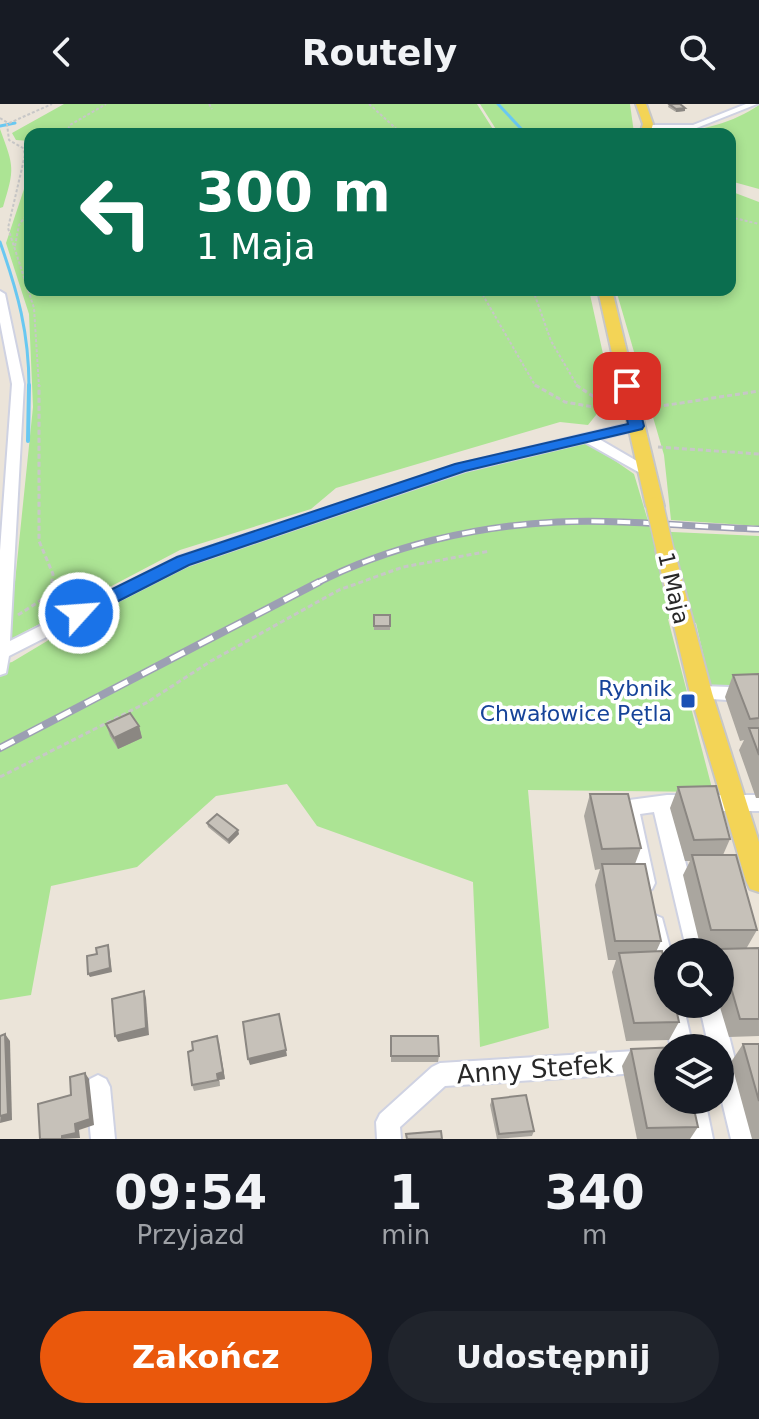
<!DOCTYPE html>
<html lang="pl">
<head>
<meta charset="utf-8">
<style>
  :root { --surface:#171b24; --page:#20242c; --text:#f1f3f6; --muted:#9ea1a6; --accent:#ea580c }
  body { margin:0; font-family:"DejaVu Sans",sans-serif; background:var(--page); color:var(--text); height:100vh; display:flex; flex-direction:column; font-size:30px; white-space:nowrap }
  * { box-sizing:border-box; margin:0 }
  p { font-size:26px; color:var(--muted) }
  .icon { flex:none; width:44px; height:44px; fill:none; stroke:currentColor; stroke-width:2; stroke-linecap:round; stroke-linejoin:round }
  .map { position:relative; height:1035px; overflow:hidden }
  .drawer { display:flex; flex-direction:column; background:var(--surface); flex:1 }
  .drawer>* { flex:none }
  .top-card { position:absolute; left:24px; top:24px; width:712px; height:168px; border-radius:16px; box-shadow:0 4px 12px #0003; background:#0b6e4f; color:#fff; overflow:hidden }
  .fabs { position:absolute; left:654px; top:834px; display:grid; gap:16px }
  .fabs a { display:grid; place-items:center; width:80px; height:80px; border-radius:50%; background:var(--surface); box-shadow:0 4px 12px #0003; font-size:40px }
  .pin { position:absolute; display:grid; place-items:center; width:68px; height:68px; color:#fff; margin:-34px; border-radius:16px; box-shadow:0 4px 12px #0006 }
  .me { position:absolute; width:88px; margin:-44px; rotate:64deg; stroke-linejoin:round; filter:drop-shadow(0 0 6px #0008) }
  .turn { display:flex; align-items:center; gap:28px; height:168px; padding:0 40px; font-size:36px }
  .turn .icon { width:104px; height:104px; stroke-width:2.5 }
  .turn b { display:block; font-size:56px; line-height:68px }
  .eta { display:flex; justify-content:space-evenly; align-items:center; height:136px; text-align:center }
  .eta b { font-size:48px; font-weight:800; line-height:56px }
  .action { display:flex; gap:16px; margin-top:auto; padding:16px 40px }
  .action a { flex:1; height:92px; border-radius:48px; background:var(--accent); color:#fff; font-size:32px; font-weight:800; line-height:92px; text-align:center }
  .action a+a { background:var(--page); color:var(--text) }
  header { display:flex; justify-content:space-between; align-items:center; height:104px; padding:0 40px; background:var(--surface); font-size:36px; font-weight:800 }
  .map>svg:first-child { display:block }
</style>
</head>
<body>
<header><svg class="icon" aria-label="back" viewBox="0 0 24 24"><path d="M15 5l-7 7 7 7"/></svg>Routely<svg class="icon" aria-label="search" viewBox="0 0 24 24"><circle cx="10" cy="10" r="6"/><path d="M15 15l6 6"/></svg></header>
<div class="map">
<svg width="759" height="1035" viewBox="0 0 759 1035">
  <rect width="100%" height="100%" fill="#ebe4d9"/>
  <g fill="#ace494">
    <path d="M64 0H477L496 30H30V37L16 36 12 29Z"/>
    <path d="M480 0H630L634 29 499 30Z"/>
    <path d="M759 1V85L730 77V30H671C702 26 733 19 759 1Z"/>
    <path d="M0 25C14 63 15 64 3 103L0 104Z"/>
    <path d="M30 67V186H589L612 291 588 321 560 318 336 384 311 405 180 446 9 536 33 303 29 210 6 139Z"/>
    <path d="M730 87 759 98V422L671 416 664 351 616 186H730Z"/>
    <path d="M588 338 634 370 651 427 759 432V585L711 584 696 519 668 515 713 688 528 686 549 924 480 943 473 778 317 722 287 680 216 692 137 763 51 782 31 891 0 896V561L12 558 114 497 188 461 461 369Z"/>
  </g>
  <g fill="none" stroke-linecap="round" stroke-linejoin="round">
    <g stroke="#69c8f1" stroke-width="3">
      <path d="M498 0 526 30"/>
      <path d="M0 22 15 19"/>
      <path d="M0 138C18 189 29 229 29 283"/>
    </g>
    <path stroke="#69c8f1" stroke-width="4" d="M28 337 29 281"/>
    <defs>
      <g id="minor">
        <path d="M746 0H757L694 25H648L644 23 648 21H693Z"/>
        <path d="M0 187 5 190 24 280 10 537 178 453 456 361 636 318 642 322 641 325 599 335 654 367 652 370H642L585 338 465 367 188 461 9 552 6 569 0 571V447L12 280 0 218Z"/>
        <path d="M701 582 759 584V598L695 594 692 589 695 584Z"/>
        <path d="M667 691H759V707H672L709 848H687L654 708 640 710 655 779 652 785 645 788 638 785 635 779 620 703 622 697Z"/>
        <path d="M655 811 662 814 671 848H668V900H683L693 944H671L661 900 666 892 660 890 657 882 645 821 648 814Z"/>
        <path d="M720 898 721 900 755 1035H731L720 989V944H709L699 900H720Z"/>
        <path d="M668 945V967L445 982 400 1023 401 1035H377L376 1018 380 1010 432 963 440 959Z"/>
        <path d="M98 971 106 975 110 983 115 1035H91L86 983 90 975Z"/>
        <path d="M681 996H705L713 1035H689Z"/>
      </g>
      <g id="major">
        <path d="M636 0H646L653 20 650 30H640L643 20Z"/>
        <path d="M598 186H612L664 402 661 406 655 408 646 402Z"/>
        <path d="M665 440 674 446 712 589 759 738V788L750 785 746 777 690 589 656 446Z"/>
      </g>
    </defs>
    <use href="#minor" stroke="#cfd2e2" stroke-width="4"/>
    <use href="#major" stroke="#c7c7c7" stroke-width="4"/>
    <g stroke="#c7c7c7" stroke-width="2" stroke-dasharray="3 2" stroke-linecap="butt">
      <path d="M209 0 212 5"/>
      <path d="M369 0 402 30"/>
      <path d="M0 14 8 19"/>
      <path d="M66 30 70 21 106 0"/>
      <path d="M730 113 759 120"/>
      <path d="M15 142 19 121 30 106"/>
      <path d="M480 186 536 283"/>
      <path d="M533 186 551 237 578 283"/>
      <path d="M39 283 34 204 8 124 25 51 23 44 9 36 7 20 52 0"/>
    </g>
    <g stroke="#c7c7c7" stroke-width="3" stroke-dasharray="5 3" stroke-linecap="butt">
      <path d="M535 281 565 298 617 307"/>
      <path d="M576 281 605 300 607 307"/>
      <path d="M648 304 759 287"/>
      <path d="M658 343 759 350"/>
      <path d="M18 511 46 493 51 485 53 470 39 437V281"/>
      <path d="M0 673 146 599 211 557 339 486 403 463 490 447"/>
    </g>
    <use href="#minor" fill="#fff" fill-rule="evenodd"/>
    <use href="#major" fill="#f3d456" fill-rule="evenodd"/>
    <defs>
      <path id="rail-far1" d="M315 480C389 442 474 422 557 418 624 415 692 423 759 425"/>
      <path id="rail" d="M0 644 319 478"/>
    </defs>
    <use href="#rail-far1" stroke="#9c9fb3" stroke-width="7"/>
    <use href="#rail" stroke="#9c9fb3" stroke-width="8"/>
    <use href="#rail-far1" stroke="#fff" stroke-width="4" stroke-dasharray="13" stroke-linecap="butt"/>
    <use href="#rail" stroke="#fff" stroke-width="5" stroke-dasharray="16" stroke-linecap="butt"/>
    <defs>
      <path id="major-bridge" d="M655 402 665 446"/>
    </defs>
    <use href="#major-bridge" stroke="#c7c7c7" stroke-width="20" stroke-linecap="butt"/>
    <use href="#major-bridge" stroke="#f3d456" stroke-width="17"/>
  </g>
  <g fill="#aaa69f">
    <path d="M669 0 685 7 676 8 668 3Z"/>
    <rect x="374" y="511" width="16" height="15"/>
    <path d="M759 570V694H756L739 646 744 636 740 637 725 593 733 571Z"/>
    <path d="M106 620 139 622 142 634 118 645 110 632Z"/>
    <path d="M678 683 730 735 723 751 757 826 746 845 759 844V932L729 933 719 900 720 848H719L720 846 701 845 683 771 690 757H685L670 704Z"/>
    <path d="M590 690 641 744 635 760 661 837 656 848 679 918 669 936 626 937 612 868 616 856H608L595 781 600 765 595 766 584 712Z"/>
    <path d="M207 719 239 730 229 740 208 723Z"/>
    <path d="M391 932 439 952 438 958H391Z"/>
    <path d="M219 938 225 975 219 976 220 982 194 987 192 981Z"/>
    <path d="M743 940H759V1035H752L731 958Z"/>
    <path d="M631 945 698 1023 690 1035H637L622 962Z"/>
    <path d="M492 995 534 1027 532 1032 497 1035 490 1001Z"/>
  </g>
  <g fill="#8b8782">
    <path d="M685 4V7L676 8V5Z"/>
    <path d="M139 622 142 634 118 645 114 634Z"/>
    <path d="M238 726 239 730 229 740 228 736Z"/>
    <path d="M108 841 109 844 112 868 90 873 88 870Z"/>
    <path d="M144 887 146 894 149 931 118 938 115 932Z"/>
    <path d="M5 930 10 937 12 1016 0 1019Z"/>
    <path d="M217 932 225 975 219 976 220 982 217 970Z"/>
    <path d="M286 946 287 952 250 961 248 955Z"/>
    <path d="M85 969 89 975 94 1021 79 1026 80 1034 62 1035V1032L75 1020Z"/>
  </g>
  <g fill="#c6c1b9" stroke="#8b8782" stroke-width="2">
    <path d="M669 0H680L685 4 676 5Z"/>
    <rect x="374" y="511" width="16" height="11"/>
    <path d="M759 570V614L750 615 733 571Z"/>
    <path d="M130 609 139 622 114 634 106 620Z"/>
    <path d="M749 624H759V651Z"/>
    <path d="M716 682 730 735 694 736 678 683Z"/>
    <path d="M590 690H628L641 744 602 745Z"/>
    <path d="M217 710 238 726 228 736 207 719Z"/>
    <path d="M692 751H736L757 826H711Z"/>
    <path d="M602 760H645L661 837H615Z"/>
    <path d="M108 841 110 864 88 870 87 852 97 850 96 844Z"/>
    <path d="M759 844V915H740L720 845Z"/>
    <path d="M662 847 668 872V900H675L679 918 634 919 619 849Z"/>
    <path d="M144 887 146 924 115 932 112 895Z"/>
    <path d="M279 910 286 946 248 955 243 918Z"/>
    <path d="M5 930 8 1010 0 1012V932Z"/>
    <path d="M217 932 223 968 217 970 218 976 192 981 188 948 193 946 192 938Z"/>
    <path d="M391 932H438L439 952H391Z"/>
    <path d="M743 940H759V997Z"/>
    <path d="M680 943V944H668V996H692L698 1023 647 1024 631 945Z"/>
    <path d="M85 969 90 1015 75 1020 76 1029 62 1032V1035H40L38 1000 71 991 70 973Z"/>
    <path d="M526 991 534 1027 499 1030 492 995Z"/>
    <path d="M441 1027 442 1035H407L406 1030Z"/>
  </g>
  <path fill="#1a73e8" stroke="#114b97" stroke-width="2" d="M627 278 634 282 644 322 642 325 465 367 189 461 85 514 79 516 70 509 72 505 177 453 455 360 628 320 620 282Z"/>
  <rect fill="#1a4fb4" stroke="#fff" stroke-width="3" x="680" y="589" width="16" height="16" rx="4"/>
  <g text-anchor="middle" stroke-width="7" stroke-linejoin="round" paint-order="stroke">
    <g font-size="22" fill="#282828" stroke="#fff">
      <text transform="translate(674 484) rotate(77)" y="8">1 Maja</text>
    </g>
    <g font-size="22" fill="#164399" stroke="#fff" text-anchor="end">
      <text x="672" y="592">Rybnik<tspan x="672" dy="25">Chwałowice Pętla</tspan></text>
    </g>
    <g font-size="26" fill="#282828" stroke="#fff">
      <text transform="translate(535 965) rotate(-4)" y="9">Anny Stefek</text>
    </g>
  </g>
</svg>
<div class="fabs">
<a><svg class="icon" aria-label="search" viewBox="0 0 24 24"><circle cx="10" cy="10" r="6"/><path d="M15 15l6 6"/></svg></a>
<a><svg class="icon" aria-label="layers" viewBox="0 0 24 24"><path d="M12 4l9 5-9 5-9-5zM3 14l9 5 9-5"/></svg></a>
</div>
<div class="pin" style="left:627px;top:282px;background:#d93025"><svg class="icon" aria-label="arrive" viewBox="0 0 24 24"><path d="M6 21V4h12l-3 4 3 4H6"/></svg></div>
<svg class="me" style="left:79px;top:509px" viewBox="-20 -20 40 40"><circle r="17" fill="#1a73e8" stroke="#fff" stroke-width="3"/><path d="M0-11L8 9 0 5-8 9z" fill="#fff"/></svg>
<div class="top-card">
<div class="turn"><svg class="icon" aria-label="left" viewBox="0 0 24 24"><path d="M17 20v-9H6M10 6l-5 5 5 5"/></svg><div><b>300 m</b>1 Maja</div></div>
</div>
</div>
<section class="drawer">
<div class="eta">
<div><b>09:54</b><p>Przyjazd</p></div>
<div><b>1</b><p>min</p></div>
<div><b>340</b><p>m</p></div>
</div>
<div class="action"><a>Zakończ</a><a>Udostępnij</a></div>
</section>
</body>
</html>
